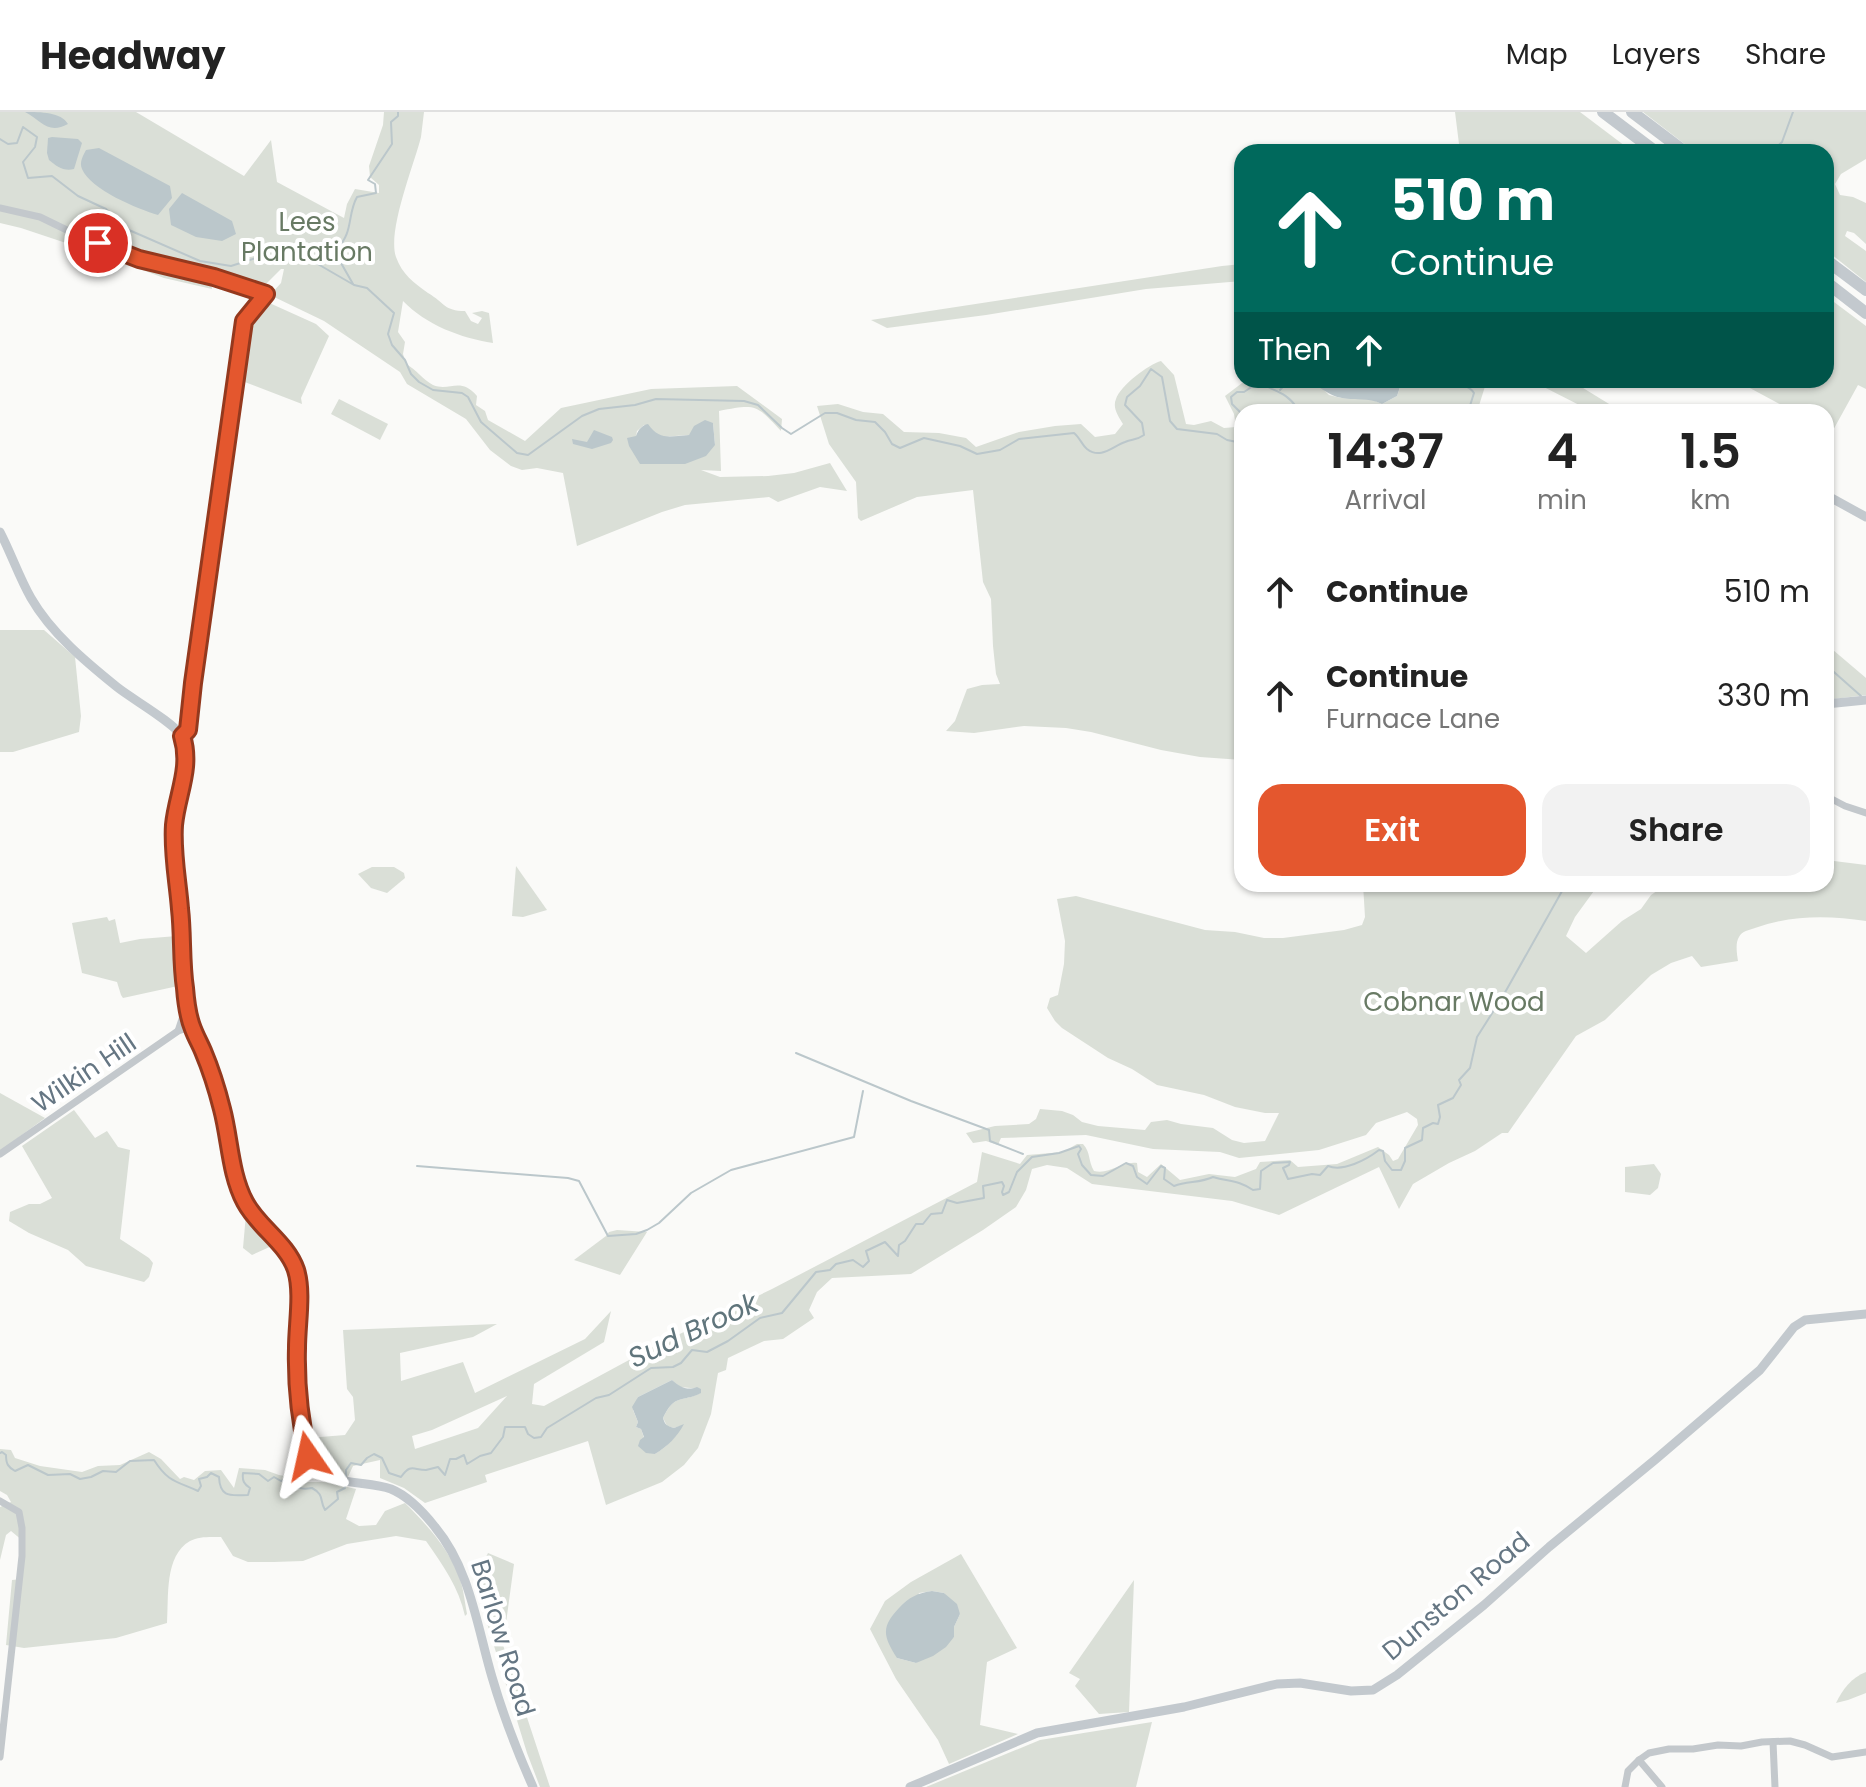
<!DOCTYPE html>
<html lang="en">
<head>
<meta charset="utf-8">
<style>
  :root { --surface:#fff; --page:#f2f2f2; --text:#222; --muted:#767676; --line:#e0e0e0; --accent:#e4572e }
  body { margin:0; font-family:Poppins,sans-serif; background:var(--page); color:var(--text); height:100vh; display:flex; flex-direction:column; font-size:30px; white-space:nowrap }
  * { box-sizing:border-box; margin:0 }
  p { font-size:26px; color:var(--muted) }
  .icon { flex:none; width:44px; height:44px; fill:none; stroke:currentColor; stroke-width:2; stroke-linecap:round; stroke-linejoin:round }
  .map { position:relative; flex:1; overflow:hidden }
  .panel { position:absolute; left:1234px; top:292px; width:600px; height:488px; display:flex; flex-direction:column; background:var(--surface); border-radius:24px; box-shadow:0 2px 6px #0004 }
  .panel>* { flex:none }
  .banner { position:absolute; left:1234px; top:32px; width:600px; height:244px; border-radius:24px; box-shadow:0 2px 6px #0004; background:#00695c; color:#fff; overflow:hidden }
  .pin { position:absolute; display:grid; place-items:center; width:68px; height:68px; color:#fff; margin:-34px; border:4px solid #fff; border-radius:50%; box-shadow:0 2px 8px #0007 }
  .me { position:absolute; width:88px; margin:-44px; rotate:349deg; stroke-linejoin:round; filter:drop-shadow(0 0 6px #0008) }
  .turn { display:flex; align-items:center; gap:28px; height:168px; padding:0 24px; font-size:36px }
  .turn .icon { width:104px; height:104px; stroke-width:2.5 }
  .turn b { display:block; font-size:56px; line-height:68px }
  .then { display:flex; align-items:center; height:76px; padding:0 24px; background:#0003; gap:16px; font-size:30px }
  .eta { display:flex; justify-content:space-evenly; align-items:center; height:136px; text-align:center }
  .eta b { font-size:48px; font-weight:600; line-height:56px }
  .action { display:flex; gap:16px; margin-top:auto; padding:16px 24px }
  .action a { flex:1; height:92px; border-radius:24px; background:var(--accent); color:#fff; font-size:32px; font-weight:600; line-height:92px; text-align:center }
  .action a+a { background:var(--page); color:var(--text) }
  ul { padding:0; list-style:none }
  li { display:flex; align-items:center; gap:24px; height:104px; padding:0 24px }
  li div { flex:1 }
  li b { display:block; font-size:30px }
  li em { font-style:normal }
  header { display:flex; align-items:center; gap:48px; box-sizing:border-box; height:112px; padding:0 40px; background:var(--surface); border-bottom:2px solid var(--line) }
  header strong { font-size:38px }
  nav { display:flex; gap:44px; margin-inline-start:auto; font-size:28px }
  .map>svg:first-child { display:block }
</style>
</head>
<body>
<header>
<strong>Headway</strong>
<nav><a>Map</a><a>Layers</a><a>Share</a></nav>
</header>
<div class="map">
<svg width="1866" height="1675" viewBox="0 0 1866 1675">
  <rect width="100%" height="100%" fill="#fafaf8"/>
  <g fill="#dadfd7" fill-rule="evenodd">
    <path d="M0 0H136L244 64 271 28 277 70 344 106 347 92 355 77 379 81V73L370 65 369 54 383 13 384 0H424C423 8 422 17 421 25 414 53 387 119 396 145 402 162 414 171 428 181 445 191 444 199 465 199L471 209 478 212 482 206 472 201 482 199 489 201 493 231C461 226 426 213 403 189L398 220 405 230 403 242 406 252C416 257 423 268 433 273 450 280 460 264 477 284L476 293 485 299 488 308 525 329 561 296 651 277 737 274 782 307 781 319C756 292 756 292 719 299L721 359 701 358 720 365 768 364 794 361 830 351 847 379 820 375 778 390 769 385 685 393 662 400 577 434 563 361 537 356 522 358 511 354 490 338 466 307 407 272 400 260 324 209 270 183 281 171 284 157H281L263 175 210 157 212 177 164 166 102 143 21 116 0 111ZM713 311 715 333 636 324 637 319 644 313 661 325 689 323Z"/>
    <path d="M1455 0H1580L1633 40H1460Z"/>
    <path d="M1643 0H1866V47L1841 62 1835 72 1840 83 1853 85 1866 91V132L1854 121 1847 119 1845 124 1866 139V170L1826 138V40H1695Z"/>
    <path d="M1242 152V169L1146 177 986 203 887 216 871 208 1222 154Z"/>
    <path d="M1826 184 1866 214V277L1858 273 1826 331V300H1788L1789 297 1748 275 1752 268H1826Z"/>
    <path d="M265 189 316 212 329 224 301 286 302 292 242 269 251 209Z"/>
    <path d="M1161 249 1174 263 1186 312 1194 313 1211 309 1224 316 1236 315 1234 302 1225 284 1246 268H1307L1321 275 1329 283 1341 286 1371 287 1382 292 1397 284 1401 273 1389 268H1487L1477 300H1242V648L1200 645 1161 638 1091 620 1066 616 1024 614 974 621 946 619 955 609 967 577 982 573 1000 572 996 562 993 534 991 487 983 470 973 378 917 385 861 409 858 406 856 370 829 332 817 294 838 292 863 300 883 302 904 320 939 321 966 326 976 335 1019 320 1055 314 1081 312 1095 325 1115 322 1123 312C1119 305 1112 296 1116 287 1120 274 1149 252 1161 249Z"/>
    <path d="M1530 268H1570L1614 295 1617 292 1622 300H1593Z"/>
    <path d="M339 287 388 312 380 328 331 302Z"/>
    <path d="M0 518H44L75 545 81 604 79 620 13 640H0Z"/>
    <path d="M1826 532 1866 566V583L1826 588Z"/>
    <path d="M1826 748 1866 753V809C1828 803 1791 803 1755 816 1749 818 1742 819 1739 825 1735 831 1737 842 1738 849L1701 855 1692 844 1671 851 1651 863 1605 908 1576 924 1508 1021H1502L1475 1039 1449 1051 1413 1072 1399 1097 1379 1055 1279 1103 1232 1089 1092 1072 1067 1056 1047 1053 1032 1057 1026 1078 1016 1095 983 1118 911 1162 832 1166 817 1180 809 1198 814 1206 783 1227 764 1229 728 1246 726 1258 718 1261 711 1302 698 1336 684 1353 662 1370 606 1393 588 1329 485 1363 487 1370 425 1391 404 1376 380 1366V1348L353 1354 347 1367C329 1359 316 1344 308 1326L345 1323 355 1308 353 1285 347 1277 343 1218 497 1212 473 1225 400 1241 401 1269 463 1250 475 1281 585 1227 611 1199 604 1230 534 1272 532 1292 544 1294 653 1235 772 1177 977 1070 982 1040 1020 1052 1027 1043 1063 1040 1077 1032H1083C1091 1041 1088 1049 1094 1059 1110 1063 1121 1049 1137 1051L1138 1060 1147 1065 1161 1052 1180 1068 1209 1062 1235 1065 1256 1057 1260 1050 1290 1048 1298 1055 1337 1052 1378 1035 1389 1043 1393 1049 1398 1047 1418 1013 1417 1007 1407 1000 1376 1011 1366 1023 1319 1038 1239 1046 1220 1040 1153 1037 1086 1023 1001 1026 998 1033 986 1029 973 1031 966 1021 995 1014 1029 1012 1036 1007 1040 997 1062 999 1073 1003 1082 1010 1098 1014 1145 1018 1151 1010 1167 1008 1181 1012 1213 1016 1232 1028 1244 1031 1265 1029 1279 1001H1265L1235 995 1204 983 1157 973 1132 957 1108 946 1062 916 1055 909 1047 896 1050 886 1058 883 1064 852 1065 829 1057 787 1076 784 1205 818 1235 820 1264 826H1283L1344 818 1362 813 1365 805 1363 772H1599L1575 805 1566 824 1586 841 1622 809 1641 797 1651 783 1667 772H1826ZM672 1268 680 1275 701 1277 700 1281C681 1291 675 1281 663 1306L667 1314 674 1316 680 1314C676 1327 666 1335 655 1342L644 1326 641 1317 636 1315 638 1310 633 1298 638 1285ZM507 1284 478 1316 415 1337 412 1324 432 1318Z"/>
    <path d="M516 754 547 798 523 805 512 804Z"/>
    <path d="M372 755H394L404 761 405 766 387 781 371 776 358 762Z"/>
    <path d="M107 805 109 809 115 807 120 831 140 827 177 824 178 874 123 886 121 883 117 870 82 861 72 811Z"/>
    <path d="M0 981 45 1006 0 1039Z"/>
    <path d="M74 998 95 1026 107 1019 118 1035 130 1038 120 1127 149 1146 153 1151 149 1165 144 1170 86 1154 68 1138 29 1121 9 1109 10 1100 29 1092H40L52 1086 22 1034Z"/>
    <path d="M1654 1052 1661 1062 1658 1076 1650 1083 1625 1080V1055Z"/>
    <path d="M246 1102 274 1133 252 1143 243 1136Z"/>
    <path d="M617 1118 647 1120 620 1163 574 1148 606 1124 609 1120Z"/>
    <path d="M0 1337 11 1338 15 1346 40 1354 82 1360 98 1354 120 1353 149 1340 161 1347 180 1367 184 1365 194 1368 205 1359 221 1358 234 1376 239 1356 265 1358 279 1363 297 1366 303 1370H325L356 1377 346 1407 359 1414 376 1413 385 1399 405 1391C428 1414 451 1439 461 1470 464 1481 465 1492 467 1502L465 1504C459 1476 443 1453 426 1429L396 1424 347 1432 303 1449 274 1450H248L233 1444 221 1425C211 1425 199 1424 190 1429 164 1444 169 1485 167 1511L116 1526 24 1536 6 1533 12 1468 22 1467 23 1429 11 1419 6 1423 0 1448V1395L11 1390 7 1383 0 1379Z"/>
    <path d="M488 1441 514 1452 503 1533 550 1675H540L527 1641 474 1469Z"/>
    <path d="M961 1442 1017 1536 987 1550 980 1613 1018 1622 949 1652 938 1628 896 1567 870 1517 885 1489 911 1470ZM932 1479 944 1481 960 1502 954 1515V1525L916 1551 897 1546 919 1481Z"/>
    <path d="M1134 1468 1129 1600 1099 1602 1075 1574 1080 1567 1069 1561Z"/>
    <path d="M1866 1560V1581L1848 1588 1836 1591C1842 1578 1852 1565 1866 1560Z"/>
    <path d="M1152 1610 1136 1675H926L1040 1628Z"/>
  </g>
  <g fill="#bbc7cb">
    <path d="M25 0C41 0 61 0 68 12 48 23 42 9 25 0Z"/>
    <path d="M52 25 78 27 82 31 74 57C64 60 56 54 49 48L47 41 48 26Z"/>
    <path d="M99 36 170 74 172 86 158 103C138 97 91 78 82 57 79 50 83 44 86 38Z"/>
    <path d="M182 81 232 109 236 122 222 129 196 125 171 113 169 97Z"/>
    <path d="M1307 268H1389L1401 272 1397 284 1382 292C1367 285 1358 289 1342 286 1329 284 1319 274 1307 268Z"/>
    <path d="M705 308 713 311 715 333 706 344 685 352H640L629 334 627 326 636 324C638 318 642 313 648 312 660 329 670 324 689 323L694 314Z"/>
    <path d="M594 318 612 325 613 328 611 331 592 337 573 332 572 327 587 330Z"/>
    <path d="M672 1268C680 1275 687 1279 697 1275L701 1277V1281C681 1291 675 1281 663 1306 665 1313 667 1314 674 1316L684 1312C677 1325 668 1334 655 1342L646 1341 638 1334 640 1328 644 1325 641 1317 636 1315 638 1310 632 1295 638 1285Z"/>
    <path d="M932 1479 944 1481 957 1492 960 1502 954 1515V1525L946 1535 933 1544 916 1551 897 1546C883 1524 881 1515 899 1496 909 1485 918 1481 932 1479Z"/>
  </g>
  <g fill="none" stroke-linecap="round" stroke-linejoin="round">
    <g stroke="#bbc7cb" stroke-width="2">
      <path d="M0 27 8 32 17 31 23 15 37 25 35 35 23 50 28 66 52 64 78 84 106 97 129 118 200 149 231 154 259 145 316 151 354 173 367 176 394 201 388 222 392 233 405 248 411 262 419 270 433 278 462 281 468 285 481 310 517 341 528 343 582 304 599 297 635 293 656 287 744 289 758 293 782 316 791 322 825 301H837L856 308 875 310 885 320 892 332 900 336 924 326 960 334 977 342 1000 338 1019 327 1074 321C1080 326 1082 333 1087 337 1101 348 1113 334 1125 330 1133 327 1137 328 1144 323L1142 311 1125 293 1127 285 1140 274 1151 257 1162 265 1170 309 1177 317 1217 322 1227 328 1242 331"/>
      <path d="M1771 40 1782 30 1793 0"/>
      <path d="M353 172 341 151 337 137C354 119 347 103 357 85L376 81 375 72 368 68 392 32 391 10 398 4V0"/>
      <path d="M1440 268 1442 274C1454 276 1466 269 1474 281L1468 300"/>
      <path d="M1280 278 1286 271 1285 268"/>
      <path d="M1404 293 1408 300"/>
      <path d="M1242 302 1232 292 1231 285 1237 280H1244L1259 270C1274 280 1286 279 1297 296L1333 300"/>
      <path d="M1826 553 1861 584"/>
      <path d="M796 941 911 989 989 1018 990 1029 1023 1042"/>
      <path d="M417 1054 568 1066 579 1069 608 1124 636 1122 647 1118 659 1111 691 1081 731 1058 854 1025 863 979"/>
      <path d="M0 1341 2 1340 6 1343C6 1352 8 1355 15 1359L28 1353 48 1363 70 1362 80 1367 91 1365 103 1359 116 1360 130 1349 154 1348C168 1370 176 1369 198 1379L201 1374 199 1367 207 1365 211 1361 219 1365C220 1387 232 1383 248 1383L250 1376C244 1372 242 1369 243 1361L259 1362 268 1369 274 1365 281 1369 288 1367C296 1376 300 1378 312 1376 325 1383 319 1388 325 1398L338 1387 337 1380 345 1376V1371"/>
      <path d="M346 1365V1358L351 1351 361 1353 367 1346 374 1342 382 1346 389 1361 401 1365C411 1351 413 1358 426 1358 430 1357 434 1356 438 1355L445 1363 450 1347H456L464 1343 467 1352 480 1344 491 1341 503 1325 505 1315H525L528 1322 534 1326 541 1325 547 1316 596 1286 609 1283 651 1256 673 1255 681 1251 692 1238 707 1240 728 1229 760 1206 782 1201 816 1160 830 1158 836 1152 853 1148 863 1155 869 1149 866 1139 885 1130 898 1144 899 1133 905 1129 916 1112H923L931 1102 942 1101 947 1088 957 1091 984 1086 983 1074 1002 1070 1004 1074 1002 1080 1003 1083 1009 1080 1017 1060 1032 1045 1059 1041 1079 1034 1081 1037 1078 1042 1082 1053 1091 1063 1103 1064 1126 1051 1133 1054 1137 1065 1147 1072 1161 1054 1165 1056 1164 1067 1174 1074C1188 1069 1200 1071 1213 1065 1230 1070 1238 1068 1253 1078L1260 1077 1261 1059 1273 1051 1290 1050 1289 1053 1283 1056 1288 1067 1312 1062 1320 1063 1328 1054C1343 1060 1366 1048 1379 1038L1383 1039 1385 1049 1392 1058H1401L1405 1049V1036L1422 1028 1423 1016 1433 1011 1438 1012 1440 1005 1438 993 1453 986 1461 973 1459 968 1470 956 1477 925 1503 884 1566 772"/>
    </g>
    <g stroke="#c3c8cc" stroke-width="7">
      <path d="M0 96 40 105 77 123 139 147 214 165 266 182 244 209 193 571 188 618 182 624"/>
      <path d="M1826 684 1845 694 1866 701"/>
      <path d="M178 919 186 895"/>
      <path d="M0 1042 178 919 192 915"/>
      <path d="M0 1389 19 1400 22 1416V1444L0 1645"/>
      <path d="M1773 1630 1775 1675"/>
      <path d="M1639 1648 1662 1675"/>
      <path d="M1625 1675 1628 1659 1639 1648 1649 1641 1669 1637H1693L1718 1633 1741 1634 1762 1630 1790 1629 1805 1633 1832 1645 1866 1640"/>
    </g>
    <g stroke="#c3c9ce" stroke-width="9">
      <path d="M1826 383 1866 405"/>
      <path d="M0 420C11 441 19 465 31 486 51 521 86 550 117 575 132 587 173 610 182 624 195 645 178 687 175 710 171 739 178 769 180 798 182 822 182 847 184 871 185 885 187 901 192 914 194 921 198 928 201 934 210 954 216 976 222 997 230 1027 230 1061 244 1089 257 1116 288 1131 296 1160 302 1183 298 1210 297 1233 296 1262 299 1316 308 1342 320 1377 364 1367 391 1377 408 1384 424 1401 435 1415 470 1457 477 1514 492 1565 503 1603 517 1639 533 1675"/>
      <path d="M1826 592 1866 588"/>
      <path d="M910 1675 1037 1621 1184 1595 1277 1572 1300 1571 1351 1579 1373 1578 1397 1563 1484 1493 1549 1435 1656 1347 1760 1258 1794 1215 1805 1208 1866 1202"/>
    </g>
    <g stroke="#c3c9ce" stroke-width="12">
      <path d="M1603 0 1656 40"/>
      <path d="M1632 0 1685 40"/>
      <path d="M1826 148 1866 178"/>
      <path d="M1826 170 1866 201"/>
    </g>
  </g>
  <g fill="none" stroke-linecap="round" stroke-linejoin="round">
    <defs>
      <path id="route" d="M98 131 139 147 214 165 266 182 244 209 193 571 188 618 182 624C192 656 177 682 174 713 172 741 178 770 180 797 183 823 181 850 185 876 186 889 188 905 193 917 196 925 200 932 203 939 211 958 217 977 222 997 230 1027 230 1062 245 1090 258 1115 287 1131 296 1158 303 1180 297 1212 297 1236 296 1272 300 1309 308 1344"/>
    </defs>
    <use href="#route" stroke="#94391e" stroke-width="20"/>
    <use href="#route" stroke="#e4572e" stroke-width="14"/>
  </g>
  <g text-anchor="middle" stroke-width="8" stroke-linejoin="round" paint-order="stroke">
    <g font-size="26" fill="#687a64" stroke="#fff">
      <text x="307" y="119">Lees<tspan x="307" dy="30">Plantation</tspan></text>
      <text x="1454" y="899">Cobnar Wood</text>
    </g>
    <g font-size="26" fill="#657683" stroke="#fff">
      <text transform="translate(84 961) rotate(-34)" y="9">Wilkin Hill</text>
      <text transform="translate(1456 1484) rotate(-40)" y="9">Dunston Road</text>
      <text transform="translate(503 1526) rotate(73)" y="9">Barlow Road</text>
    </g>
    <g font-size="28" font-style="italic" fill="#60757c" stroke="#fff">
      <text transform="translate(693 1218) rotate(-25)" y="10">Sud Brook</text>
    </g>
  </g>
</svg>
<div class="pin" style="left:98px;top:131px;background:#d93025"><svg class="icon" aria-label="arrive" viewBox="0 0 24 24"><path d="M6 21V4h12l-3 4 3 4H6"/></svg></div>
<svg class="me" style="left:308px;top:1344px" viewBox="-20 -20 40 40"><path d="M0-17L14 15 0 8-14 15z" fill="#e4572e" stroke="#fff" stroke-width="4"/></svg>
<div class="banner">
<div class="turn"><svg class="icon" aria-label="ahead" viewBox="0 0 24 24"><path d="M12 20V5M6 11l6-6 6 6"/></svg><div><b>510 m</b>Continue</div></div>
<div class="then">Then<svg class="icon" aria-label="ahead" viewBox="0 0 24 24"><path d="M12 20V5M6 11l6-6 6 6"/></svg></div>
</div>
<section class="panel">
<div class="eta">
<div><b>14:37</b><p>Arrival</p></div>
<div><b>4</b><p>min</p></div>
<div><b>1.5</b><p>km</p></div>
</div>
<ul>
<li><svg class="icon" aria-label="ahead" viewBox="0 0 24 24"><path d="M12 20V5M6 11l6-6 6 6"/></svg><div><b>Continue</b></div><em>510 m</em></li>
<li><svg class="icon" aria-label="ahead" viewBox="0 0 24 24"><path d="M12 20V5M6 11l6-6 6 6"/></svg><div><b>Continue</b><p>Furnace Lane</p></div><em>330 m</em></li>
</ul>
<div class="action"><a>Exit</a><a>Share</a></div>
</section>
</div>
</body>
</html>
